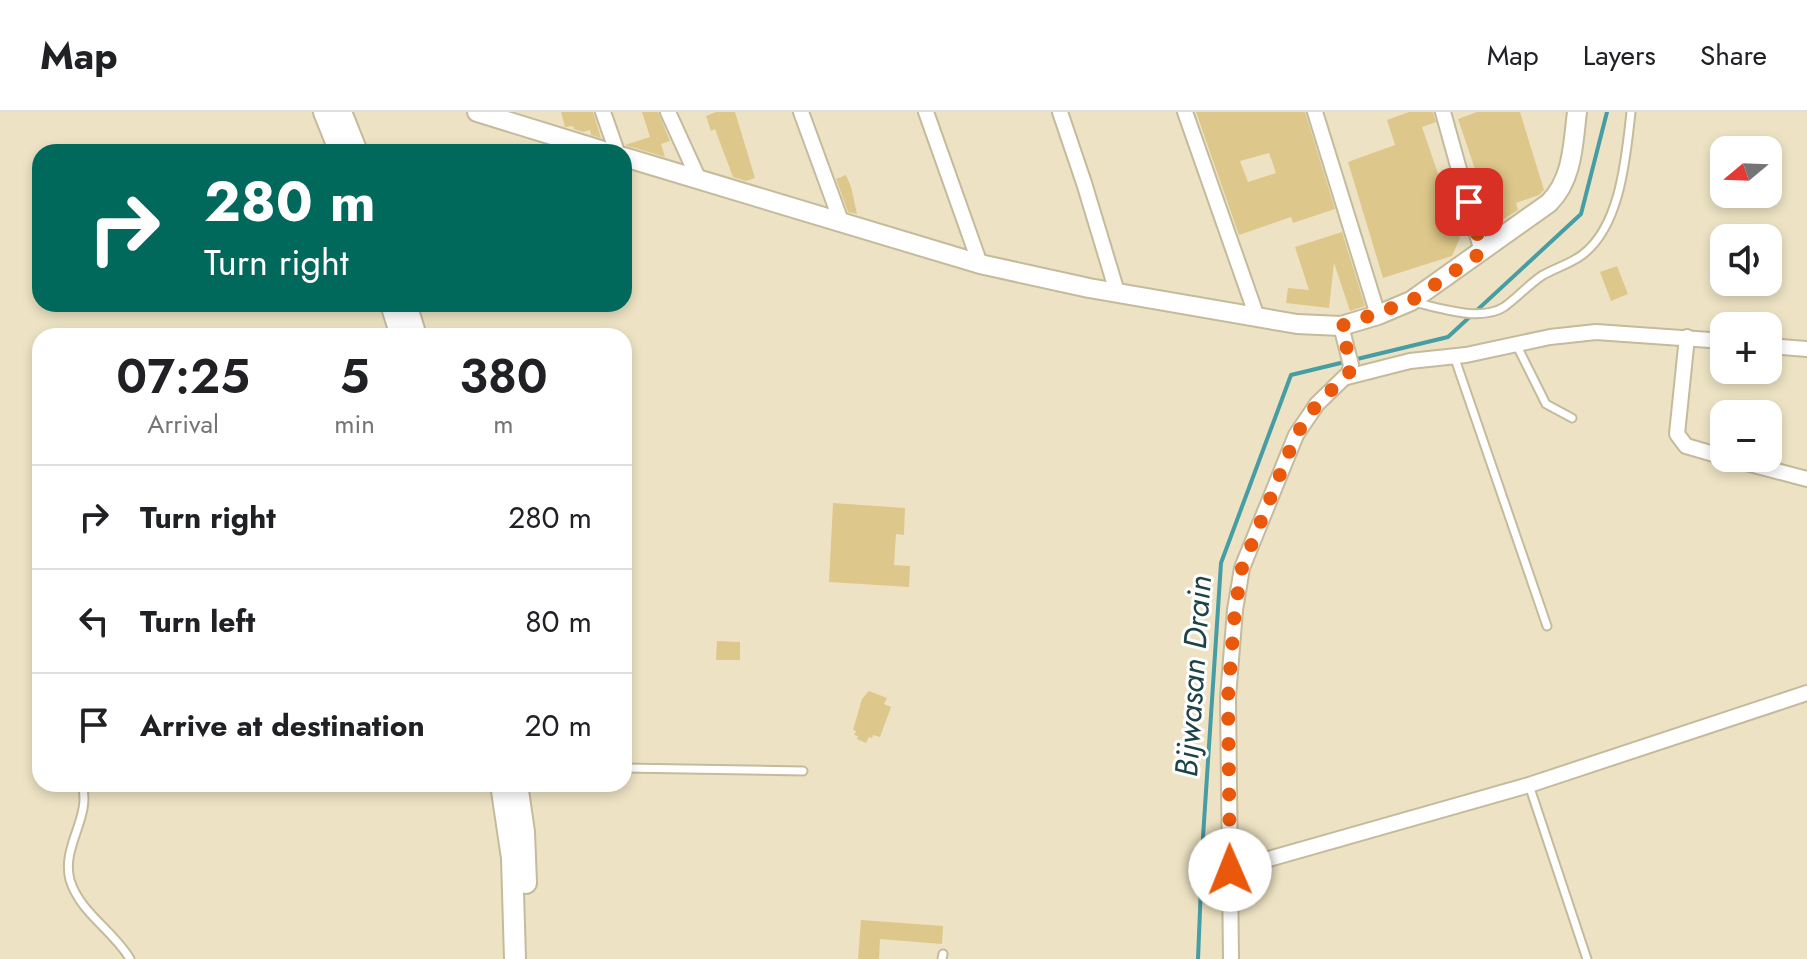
<!DOCTYPE html>
<html lang="en">
<head>
<meta charset="utf-8">
<style>
  :root { --surface:#fff; --page:#f6f6f6; --text:#202124; --muted:#757577; --line:#e0e0e0 }
  body { margin:0; font-family:Jost,sans-serif; background:var(--page); color:var(--text); height:100vh; display:flex; flex-direction:column; font-size:30px; white-space:nowrap }
  * { box-sizing:border-box; margin:0 }
  p { font-size:26px; color:var(--muted) }
  .icon { flex:none; width:44px; height:44px; fill:none; stroke:currentColor; stroke-width:2; stroke-linecap:round; stroke-linejoin:round }
  .map { position:relative; flex:1; overflow:hidden }
  .sheet { position:absolute; left:32px; top:216px; width:600px; height:464px; display:flex; flex-direction:column; background:var(--surface); border-radius:24px; box-shadow:0 4px 12px #0003 }
  .sheet>* { flex:none }
  .top-card { position:absolute; left:32px; top:32px; width:600px; height:168px; border-radius:24px; box-shadow:0 4px 12px #0003; background:#00695c; color:#fff; overflow:hidden }
  .needle { width:52px; rotate:251deg }
  .tools { position:absolute; left:1710px; top:24px; display:grid; gap:16px }
  .tools a { display:grid; place-items:center; width:72px; height:72px; border-radius:16px; background:var(--surface); box-shadow:0 4px 12px #0003; font-size:40px }
  .pin { position:absolute; display:grid; place-items:center; width:68px; height:68px; color:#fff; margin:-34px; border-radius:16px; box-shadow:0 4px 12px #0006 }
  .me { position:absolute; width:88px; margin:-44px; rotate:359deg; stroke-linejoin:round; filter:drop-shadow(0 0 6px #0008) }
  .turn { display:flex; align-items:center; gap:28px; height:168px; padding:0 40px; font-size:36px }
  .turn .icon { width:104px; height:104px; stroke-width:2.5 }
  .turn b { display:block; font-size:56px; line-height:68px }
  .eta { display:flex; justify-content:space-evenly; align-items:center; height:136px; text-align:center }
  .eta b { font-size:48px; font-weight:600; line-height:56px }
  ul { padding:0; list-style:none }
  li { display:flex; align-items:center; gap:24px; height:104px; padding:0 40px; border-top:2px solid var(--line) }
  li div { flex:1 }
  li b { display:block; font-size:30px }
  li em { font-style:normal }
  header { display:flex; align-items:center; gap:48px; box-sizing:border-box; height:112px; padding:0 40px; background:var(--surface); border-bottom:2px solid var(--line) }
  header strong { font-size:38px }
  nav { display:flex; gap:44px; margin-inline-start:auto; font-size:28px }
  .map>svg:first-child { display:block }
</style>
</head>
<body>
<header>
<strong>Map</strong>
<nav><a>Map</a><a>Layers</a><a>Share</a></nav>
</header>
<div class="map">
<svg width="1807" height="847" viewBox="0 0 1807 847">
  <rect width="100%" height="100%" fill="#ede3c4"/>
  <g fill="none" stroke-linecap="round" stroke-linejoin="round">
    <path stroke="#469da3" stroke-width="4" d="M1198 847 1203 725 1221 451 1291 263 1448 225 1581 102 1607 0"/>
  </g>
  <g fill="#dec78a" fill-rule="evenodd">
    <path d="M561 0H593L601 26 591 23 590 18 583 20 574 17 573 14 565 15Z"/>
    <path d="M642 0H658L670 29 661 32 665 45 625 33 650 25Z"/>
    <path d="M716 0H735L755 66 746 69 733 65 715 17 711 19 706 4Z"/>
    <path d="M1196 0H1305L1335 97 1293 111 1291 105 1239 123ZM1269 41 1276 61 1248 70 1240 49Z"/>
    <path d="M1409 0H1433L1436 10 1422 15 1460 126 1452 144 1383 166 1348 50 1395 33 1387 8Z"/>
    <path d="M1477 0H1520L1544 78 1539 83 1516 91 1518 98 1494 113 1458 7Z"/>
    <path d="M846 63 851 75 857 102 848 100 836 67Z"/>
    <path d="M1342 120 1365 194 1350 199 1334 151 1329 196 1286 191 1288 176 1309 178 1295 135Z"/>
    <path d="M1617 154 1628 182 1611 189 1600 160Z"/>
    <path d="M833 391 905 396 904 423 896 422 894 453 910 454 909 475 829 470Z"/>
    <path d="M717 529 740 530V548H716Z"/>
    <path d="M869 579 887 586 884 592 891 595 880 625 873 623 872 626 869 625 866 631 857 627 858 624 854 623 856 619 853 618 862 587Z"/>
    <path d="M861 808 943 814 942 832 880 827 879 847H858Z"/>
  </g>
  <g fill="none" stroke-linecap="round" stroke-linejoin="round">
    <defs>
      <g id="service">
        <path d="M1414 190C1439 196 1481 210 1504 195 1518 185 1529 172 1543 163 1555 156 1570 152 1582 143 1621 114 1626 44 1631 0"/>
        <path d="M1517 234 1546 292 1572 306"/>
        <path d="M1454 244 1547 514"/>
        <path d="M624 656 803 659"/>
        <path d="M82 672C92 705 61 734 70 768 80 801 114 819 130 847"/>
        <path d="M1529 673 1587 847"/>
        <path d="M942 847 943 842"/>
      </g>
      <g id="minor">
        <path d="M603 0 617 40"/>
        <path d="M668 0 699 68"/>
        <path d="M801 0 842 112"/>
        <path d="M926 0 980 152"/>
        <path d="M1060 0 1084 71 1117 180"/>
        <path d="M1185 0 1257 205"/>
        <path d="M1315 0 1378 203"/>
        <path d="M1443 0 1482 140"/>
        <path d="M1687 225 1677 322 1686 334 1724 345"/>
        <path d="M1768 234 1807 237"/>
        <path d="M1347 265 1410 249 1466 243 1550 225 1596 220 1724 229"/>
        <path d="M1727 346 1807 367"/>
        <path d="M1230 758 1529 673 1807 581"/>
        <path d="M1231 847 1228 585 1235 498 1242 456 1296 323 1317 292 1349 261 1351 253 1341 214"/>
      </g>
      <g id="tertiary">
        <path d="M477 0 607 40"/>
        <path d="M624 45 980 152 1089 176 1297 212 1341 214 1378 203 1411 189 1549 91C1573 67 1573 32 1577 0"/>
      </g>
      <g id="secondary">
        <path d="M324 0 340 40"/>
        <path d="M341 0 357 40"/>
        <path d="M391 192 401 224"/>
        <path d="M406 192 416 224"/>
        <path d="M501 672 512 746 515 847"/>
        <path d="M517 672 524 720 526 771"/>
      </g>
    </defs>
    <use href="#service" stroke="#c4ba9c" stroke-width="11"/>
    <use href="#minor" stroke="#c4ba9c" stroke-width="18"/>
    <use href="#tertiary" stroke="#c4ba9c" stroke-width="22"/>
    <use href="#secondary" stroke="#c4ba9c" stroke-width="24"/>
    <use href="#service" stroke="#fff" stroke-width="7"/>
    <use href="#minor" stroke="#fff" stroke-width="14"/>
    <use href="#tertiary" stroke="#fff" stroke-width="18"/>
    <use href="#secondary" stroke="#fff" stroke-width="20"/>
  </g>
  <g fill="none" stroke-linecap="round" stroke-linejoin="round">
    <path stroke="#ea580c" stroke-width="14" stroke-dasharray="0 25.2" d="M1230 758 1228 585 1235 498 1242 456 1296 323 1317 292 1349 261 1351 253 1341 214 1411 189 1482 140 1469 90"/>
  </g>
  <g text-anchor="middle" stroke-width="6" stroke-linejoin="round" paint-order="stroke">
    <g font-size="32" font-style="italic" fill="#1c4447" stroke="#fff">
      <text transform="translate(1193 564) rotate(-86)" y="11">Bijwasan Drain</text>
    </g>
  </g>
</svg>
<div class="tools">
<a><svg class="needle" viewBox="-14 -14 28 28"><path d="M0-13l5 13h-10z" fill="#e53935"/><path d="M0 13l5-13h-10z" fill="#757577"/></svg></a>
<a><svg class="icon" aria-label="sound" viewBox="0 0 24 24"><path d="M4 9h4l5-4v14l-5-4H4zM17 9q2 3 0 6"/></svg></a>
<a>+</a>
<a>−</a>
</div>
<div class="pin" style="left:1469px;top:90px;background:#d93025"><svg class="icon" aria-label="arrive" viewBox="0 0 24 24"><path d="M6 21V4h12l-3 4 3 4H6"/></svg></div>
<svg class="me" style="left:1230px;top:758px" viewBox="-20 -20 40 40"><circle r="19" fill="#fff"/><path d="M0-13L10 11 0 6-10 11z" fill="#ea580c"/></svg>
<div class="top-card">
<div class="turn"><svg class="icon" aria-label="right" viewBox="0 0 24 24"><path d="M7 20v-9h11M14 6l5 5-5 5"/></svg><div><b>280 m</b>Turn right</div></div>
</div>
<section class="sheet">
<div class="eta">
<div><b>07:25</b><p>Arrival</p></div>
<div><b>5</b><p>min</p></div>
<div><b>380</b><p>m</p></div>
</div>
<ul>
<li><svg class="icon" aria-label="right" viewBox="0 0 24 24"><path d="M7 20v-9h11M14 6l5 5-5 5"/></svg><div><b>Turn right</b></div><em>280 m</em></li>
<li><svg class="icon" aria-label="left" viewBox="0 0 24 24"><path d="M17 20v-9H6M10 6l-5 5 5 5"/></svg><div><b>Turn left</b></div><em>80 m</em></li>
<li><svg class="icon" aria-label="arrive" viewBox="0 0 24 24"><path d="M6 21V4h12l-3 4 3 4H6"/></svg><div><b>Arrive at destination</b></div><em>20 m</em></li>
</ul>
</section>
</div>
</body>
</html>
